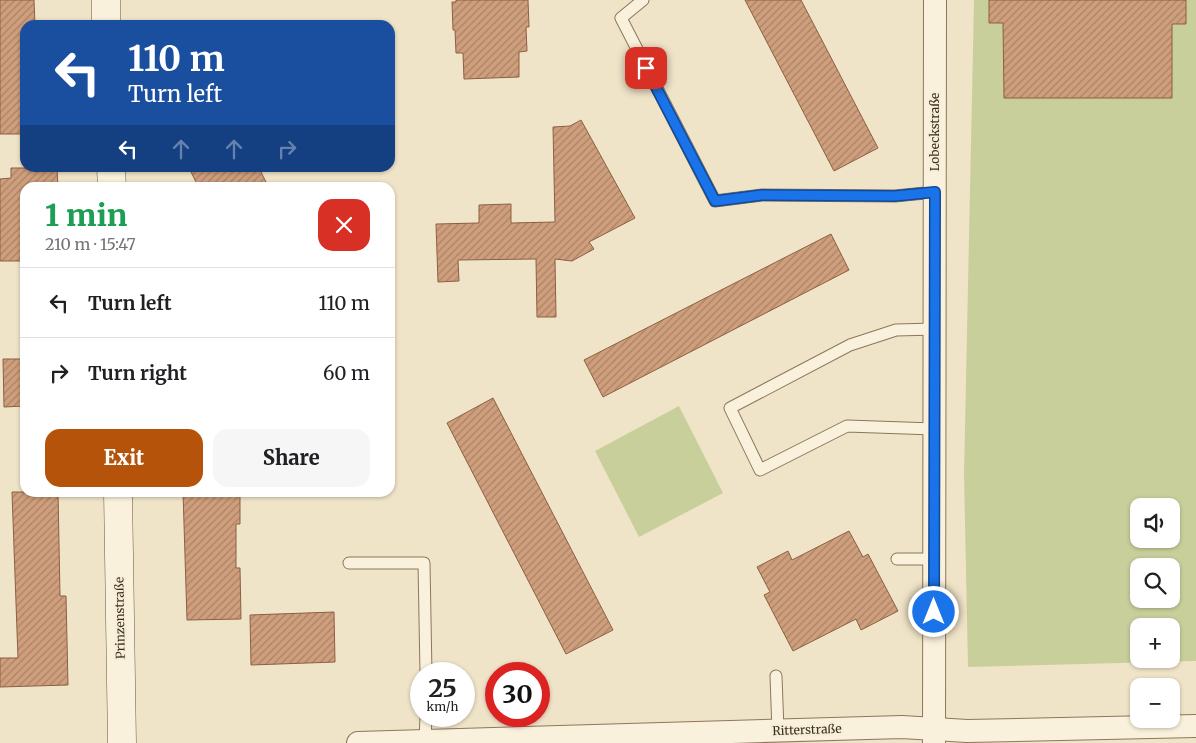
<!DOCTYPE html>
<html lang="en">
<head>
<meta charset="utf-8">
<style>
  :root { --surface:#fff; --page:#f6f6f6; --text:#202124; --muted:#757577; --line:#e0e0e0; --accent:#b45309 }
  body { margin:0; font-family:Merriweather,serif; background:var(--page); color:var(--text); height:100vh; display:flex; flex-direction:column; font-size:19px; white-space:nowrap }
  * { box-sizing:border-box; margin:0 }
  p { font-size:16px; color:var(--muted) }
  .icon { flex:none; width:28px; height:28px; fill:none; stroke:currentColor; stroke-width:2; stroke-linecap:round; stroke-linejoin:round }
  .map { position:relative; flex:1; overflow:hidden }
  .drawer { position:absolute; left:20px; top:182px; width:375px; height:315px; display:flex; flex-direction:column; background:var(--surface); border-radius:15px; box-shadow:0 1px 4px #0004 }
  .drawer>* { flex:none }
  .hud { position:absolute; left:20px; top:20px; width:375px; height:152px; border-radius:15px; box-shadow:0 1px 4px #0004; background:#1a4fa0; color:#fff; overflow:hidden }
  .tools { position:absolute; left:1130px; top:498px; display:grid; gap:10px }
  .tools a { display:grid; place-items:center; width:50px; height:50px; border-radius:10px; background:var(--surface); box-shadow:0 1px 4px #0004; font-size:25px }
  .speed { position:absolute; left:410px; top:662px; display:flex; gap:10px; font-size:25px; font-weight:700; text-align:center }
  .speed>* { display:grid; place-content:center; width:65px; height:65px; border-radius:50%; background:var(--surface); box-shadow:0 1px 4px #0004; line-height:1 }
  .speed small { font-size:12px; font-weight:400 }
  .speed .limit { border:8px solid #d22; background:#fff; color:#111 }
  .pin { position:absolute; display:grid; place-items:center; width:42px; height:42px; color:#fff; margin:-21px; border-radius:10px; box-shadow:0 2px 8px #0006 }
  .me { position:absolute; width:55px; margin:-28px; rotate:0deg; stroke-linejoin:round; filter:drop-shadow(0 0 4px #0008) }
  .turn { display:flex; align-items:center; gap:18px; height:105px; padding:0 25px; font-size:22px }
  .turn .icon { width:65px; height:65px; stroke-width:2.5 }
  .turn b { display:block; font-size:35px; line-height:42px }
  .lanes { display:flex; align-items:center; height:48px; padding:0 25px; background:#0003; justify-content:center; gap:25px; direction:ltr }
  .lanes .off { opacity:.35 }
  .round { display:grid; place-items:center; flex:none; width:52px; height:52px; border-radius:15px; background:var(--page) }
  .headline { display:flex; align-items:center; justify-content:space-between; height:85px; padding:0 25px }
  h1 { font-size:30px; font-weight:800; line-height:38px; color:#1e9e55 }
  .button { display:flex; gap:10px; margin-top:auto; padding:10px 25px }
  .button a { flex:1; height:58px; border-radius:15px; background:var(--accent); color:#fff; font-size:20px; font-weight:800; line-height:58px; text-align:center }
  .button a+a { background:var(--page); color:var(--text) }
  ul { padding:0; list-style:none }
  li { display:flex; align-items:center; gap:15px; height:70px; padding:0 25px; border-top:1px solid var(--line) }
  li div { flex:1 }
  li b { display:block; font-size:19px }
  li em { font-style:normal }
  .map>svg:first-child { display:block }
</style>
</head>
<body>
<div class="map">
<svg width="1196" height="743" viewBox="0 0 1196 743">
  <defs>
    <pattern id="building-hatch" width="6" height="6" patternUnits="userSpaceOnUse" patternTransform="scale(1.25)"><rect width="6" height="6" fill="#cf9f7d"/><path d="M-1 1l2-2M0 6l6-6M5 7l2-2" fill="none" stroke="#a98266"/></pattern>
  </defs>
  <rect width="100%" height="100%" fill="#f0e4c8"/>
  <g fill="#c9cf9b" fill-rule="evenodd">
    <path d="M974 0H1196V661L968 667 964 474ZM1139 506H1171V539H1139ZM1139 566H1171V599H1139ZM1139 626H1171V659H1139Z"/>
    <path d="M679 406 723 493 639 537 595 451Z"/>
  </g>
  <g fill="url(#building-hatch)" stroke="#8d5f41">
    <path d="M0 0H34L35 25H25V134H0Z"/>
    <path d="M456 0H528L529 27H526L527 51 519 52V77L464 79 463 53H456L455 30H453L452 2H456Z"/>
    <path d="M745 0H801L878 148 834 171Z"/>
    <path d="M989 0H1186V24H1172V98H1004L1003 23H989Z"/>
    <path d="M581 120 635 218 589 242 594 249 572 261 555 259 556 317H537L536 259 458 260 459 281 438 282 436 224 479 223V205L511 204V223L555 222 553 127 570 126Z"/>
    <path d="M11 168H57L58 188H25V261H0V179L11 178Z"/>
    <path d="M189 168H259L269 188H199Z"/>
    <path d="M831 234 849 270 603 397 584 360Z"/>
    <path d="M3 359H25V406L4 407Z"/>
    <path d="M493 398 613 630 566 654 447 423Z"/>
    <path d="M12 492H58L60 596H66L68 685 0 687V658H18Z"/>
    <path d="M183 492H240V524H236V568H240L241 619 187 620Z"/>
    <path d="M849 531 863 557 868 554 898 611 861 630 856 619 793 651 764 595 770 592 757 567 788 551 792 560Z"/>
    <path d="M334 612 335 662 251 665 250 615Z"/>
  </g>
  <g fill="none" stroke-linecap="round" stroke-linejoin="round">
    <defs>
      <g id="service">
        <path d="M643 0 621 18 715 201 762 195 895 196 935 192"/>
        <path d="M934 429 847 426 760 470 730 408 850 345 896 330 936 329"/>
        <path d="M897 559H934"/>
        <path d="M349 563H424L426 674"/>
        <path d="M776 676 778 731"/>
        <path d="M425 741 426 716"/>
      </g>
      <g id="minor">
        <path d="M358 743 902 727 967 731 1196 726"/>
        <path d="M934 743 935 0"/>
      </g>
      <g id="secondary">
        <path d="M106 0V25"/>
        <path d="M111 168 112 188"/>
        <path d="M118 492 122 743"/>
      </g>
    </defs>
    <use href="#service" stroke="#8d765c" stroke-width="13"/>
    <use href="#minor" stroke="#8d765c" stroke-width="24"/>
    <use href="#secondary" stroke="#6f573f" stroke-width="29"/>
    <use href="#service" stroke="#faf1dc" stroke-width="11"/>
    <use href="#minor" stroke="#faf1dc" stroke-width="22"/>
    <use href="#secondary" stroke="#faf1dc" stroke-width="28"/>
  </g>
  <g fill="none" stroke-linecap="round" stroke-linejoin="round">
    <defs>
      <path id="route" d="M646 68 715 201 762 195 895 196 935 192 934 612"/>
    </defs>
    <use href="#route" stroke="#114b97" stroke-width="12"/>
    <use href="#route" stroke="#1a73e8" stroke-width="9"/>
  </g>
  <g text-anchor="middle" stroke-width="5" stroke-linejoin="round" paint-order="stroke">
    <g font-size="12" fill="#3d2e20" stroke="#f7eed8">
      <text transform="translate(935 132) rotate(-90)" y="4">Lobeckstraße</text>
      <text transform="translate(120 618) rotate(-91)" y="4">Prinzenstraße</text>
      <text transform="translate(807 730) rotate(-2)" y="4">Ritterstraße</text>
    </g>
  </g>
</svg>
<div class="tools">
<a><svg class="icon" aria-label="sound" viewBox="0 0 24 24"><path d="M4 9h4l5-4v14l-5-4H4zM17 9q2 3 0 6"/></svg></a>
<a><svg class="icon" aria-label="search" viewBox="0 0 24 24"><circle cx="10" cy="10" r="6"/><path d="M15 15l6 6"/></svg></a>
<a>+</a>
<a>−</a>
</div>
<div class="speed"><div>25<small>km/h</small></div><div class="limit">30</div></div>
<div class="pin" style="left:646px;top:68px;background:#d93025"><svg class="icon" aria-label="arrive" viewBox="0 0 24 24"><path d="M6 21V4h12l-3 4 3 4H6"/></svg></div>
<svg class="me" style="left:934px;top:612px" viewBox="-20 -20 40 40"><circle r="17" fill="#1a73e8" stroke="#fff" stroke-width="3"/><path d="M0-11L8 9 0 5-8 9z" fill="#fff"/></svg>
<div class="hud">
<div class="turn"><svg class="icon" aria-label="left" viewBox="0 0 24 24"><path d="M17 20v-9H6M10 6l-5 5 5 5"/></svg><div><b>110 m</b>Turn left</div></div>
<div class="lanes"><svg class="icon" aria-label="left" viewBox="0 0 24 24"><path d="M17 20v-9H6M10 6l-5 5 5 5"/></svg><svg class="icon off" aria-label="ahead" viewBox="0 0 24 24"><path d="M12 20V5M6 11l6-6 6 6"/></svg><svg class="icon off" aria-label="ahead" viewBox="0 0 24 24"><path d="M12 20V5M6 11l6-6 6 6"/></svg><svg class="icon off" aria-label="right" viewBox="0 0 24 24"><path d="M7 20v-9h11M14 6l5 5-5 5"/></svg></div>
</div>
<section class="drawer">
<div class="headline"><div><h1>1 min</h1><p>210 m · 15:47</p></div><a class="round" style="background:#d93025;color:#fff"><svg class="icon" aria-label="close" viewBox="0 0 24 24"><path d="M6 6l12 12M18 6L6 18"/></svg></a></div>
<ul>
<li><svg class="icon" aria-label="left" viewBox="0 0 24 24"><path d="M17 20v-9H6M10 6l-5 5 5 5"/></svg><div><b>Turn left</b></div><em>110 m</em></li>
<li><svg class="icon" aria-label="right" viewBox="0 0 24 24"><path d="M7 20v-9h11M14 6l5 5-5 5"/></svg><div><b>Turn right</b></div><em>60 m</em></li>
</ul>
<div class="button"><a>Exit</a><a>Share</a></div>
</section>
</div>
</body>
</html>
